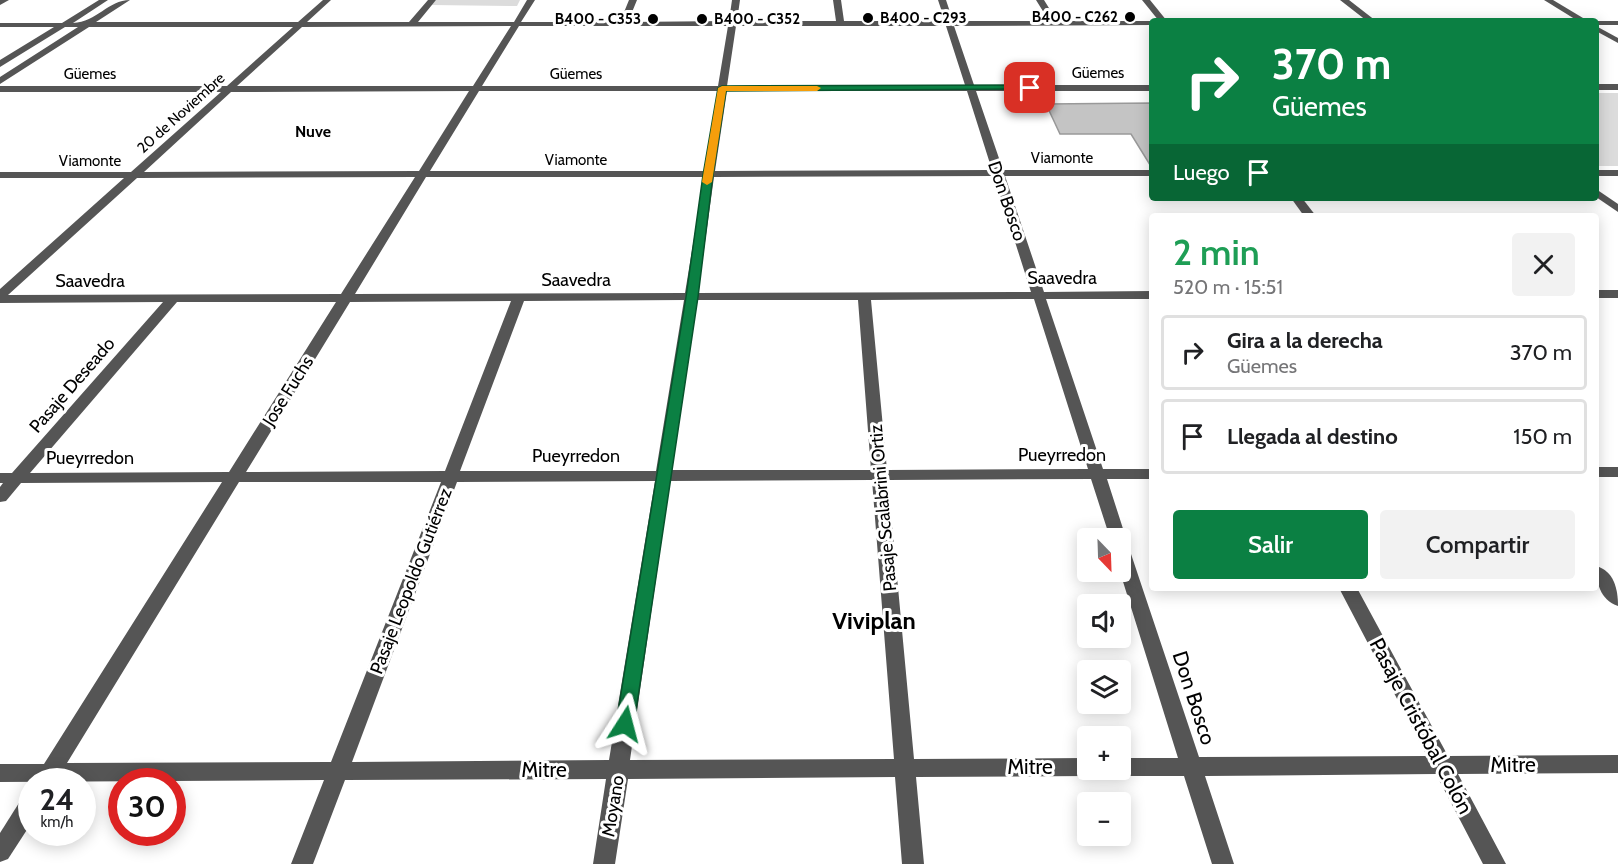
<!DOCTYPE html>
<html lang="es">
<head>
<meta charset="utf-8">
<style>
  :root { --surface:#fff; --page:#f2f2f2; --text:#202124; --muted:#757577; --line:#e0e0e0; --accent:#0b8043 }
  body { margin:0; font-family:Cabin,sans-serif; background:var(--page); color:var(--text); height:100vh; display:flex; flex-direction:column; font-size:22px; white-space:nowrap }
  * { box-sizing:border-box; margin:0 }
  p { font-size:20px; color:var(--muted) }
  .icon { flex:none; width:33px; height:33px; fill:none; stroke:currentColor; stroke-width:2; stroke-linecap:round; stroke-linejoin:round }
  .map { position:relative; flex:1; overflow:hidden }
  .sheet { position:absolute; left:1149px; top:213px; width:450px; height:378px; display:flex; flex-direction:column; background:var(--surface); border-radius:6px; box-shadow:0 3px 15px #0003 }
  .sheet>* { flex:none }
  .banner { position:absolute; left:1149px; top:18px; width:450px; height:183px; border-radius:6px; box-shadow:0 3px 15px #0003; background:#0b8043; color:#fff; overflow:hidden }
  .needle { width:39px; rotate:157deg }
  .buttons { position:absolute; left:1077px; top:528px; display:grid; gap:12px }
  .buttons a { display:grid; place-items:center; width:54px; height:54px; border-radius:6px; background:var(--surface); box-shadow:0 3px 15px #0003; font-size:30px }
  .speed { position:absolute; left:18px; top:768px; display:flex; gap:12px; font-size:30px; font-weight:700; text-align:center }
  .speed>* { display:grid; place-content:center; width:78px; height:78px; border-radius:50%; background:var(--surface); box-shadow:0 3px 15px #0003; line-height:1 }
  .speed small { font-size:15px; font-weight:400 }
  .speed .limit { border:9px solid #d22; background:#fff; color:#111 }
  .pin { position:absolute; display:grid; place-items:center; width:51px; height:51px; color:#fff; margin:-26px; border-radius:12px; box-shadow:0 3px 9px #0006 }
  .me { position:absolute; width:66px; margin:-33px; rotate:9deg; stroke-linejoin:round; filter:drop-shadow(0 0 4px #0008) }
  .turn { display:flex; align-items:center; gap:21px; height:126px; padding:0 24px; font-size:27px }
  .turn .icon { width:78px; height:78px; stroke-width:2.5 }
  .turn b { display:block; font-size:42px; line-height:51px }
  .then { display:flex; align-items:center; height:57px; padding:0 24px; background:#0003; gap:12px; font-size:22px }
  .round { display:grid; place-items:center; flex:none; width:63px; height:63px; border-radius:6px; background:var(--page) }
  .summary { display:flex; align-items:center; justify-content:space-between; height:102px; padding:0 24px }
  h1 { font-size:36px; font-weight:600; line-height:45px; color:#1e9e55 }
  .action { display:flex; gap:12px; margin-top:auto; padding:12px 24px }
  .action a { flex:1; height:69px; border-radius:6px; background:var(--accent); color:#fff; font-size:24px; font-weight:600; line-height:69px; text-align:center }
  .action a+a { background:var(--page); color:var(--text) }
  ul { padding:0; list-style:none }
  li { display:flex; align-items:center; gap:18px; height:75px; margin:0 12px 9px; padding:0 12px; border:3px solid var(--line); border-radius:6px }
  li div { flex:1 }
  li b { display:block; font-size:22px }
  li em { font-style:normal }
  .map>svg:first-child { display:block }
</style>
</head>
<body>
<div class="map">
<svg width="1618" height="864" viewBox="0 0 1618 864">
  <rect width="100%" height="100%" fill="#fff"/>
  <g fill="#dcdcdc">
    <path d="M436 0H520L517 6 431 5Z"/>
    <rect x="1596" y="93" width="22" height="73"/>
  </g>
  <path fill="#c4c4c4" stroke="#999" stroke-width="1.5" d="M1152 103V168L1131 134H1060L1046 104Z"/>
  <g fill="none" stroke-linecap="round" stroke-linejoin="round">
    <g fill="#555" fill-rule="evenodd">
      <path d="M0 0H9L0 5Z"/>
      <path d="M99 0H108L73 23C97 22 108 0 130 0L96 22H298L323 0H331L307 22H409L428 0H436L418 22H514L527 0H535L521 22H620L629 0H637L628 22 729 21 732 0H740L737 21H836L833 0H841L844 21H945L938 0H946L953 21H1049L1036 0H1044L1057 21H1153L1152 25 954 26 974 85H1152V91H976L1003 170H1152V176H1005L1044 292 1152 291V299H1046L1103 469H1152V479H1107L1126 538 1125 540 1128 545 1199 757 1427 756 1339 588H1357L1448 756 1618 755V773L1458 774 1506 864H1483L1436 774 1205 776 1234 864H1212L1184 776H1120L1113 773 1111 770H1120V758H1178L1120 572V538H1110L1091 479 888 480 914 759 1088 758V770H1097L1095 773 1088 776 916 777 924 864H902L895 777 628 779 615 864H593L606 779 345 780 313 864H291L324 780 0 782V764H44L222 482 21 483 6 501 0 502V487L3 483H0V473H12L163 302 0 303V289L124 178H0V172H131L221 92H0V86H227L293 27H89L0 84V77L78 27H65L0 67V60L54 27H0V23H62ZM511 26 473 86H237L302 27ZM519 26H728L718 86H482ZM736 26H946L965 85 727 86ZM469 91 419 171 144 172 231 92ZM479 91H718L705 171H430ZM727 91H967L992 170 715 171ZM994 176 1031 292 698 293 714 177ZM415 177 341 294 8 295 137 178ZM426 177H704L685 293 355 294ZM1034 299 1088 469 887 470 871 300ZM684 300 656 471H460L524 301ZM696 300H858L871 470H672ZM511 301 445 471 246 472 350 302ZM177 302H336L229 472 30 473ZM872 480 894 759 630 760 670 481ZM655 481 609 760 352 762 457 482ZM239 482H441L331 762 67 763Z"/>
      <path d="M1142 0H1150L1167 21H1159Z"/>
      <path d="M1340 0H1349L1376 21H1367Z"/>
      <path d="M1544 0H1553L1588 21H1578Z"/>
      <path d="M1595 21H1618V25H1596Z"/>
      <path d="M1596 26 1618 38V43L1596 31Z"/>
      <rect x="1596" y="84" width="22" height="6"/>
      <rect x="1596" y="170" width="22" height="6"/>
      <path d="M1596 189 1618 204V212L1596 197Z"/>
      <path d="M1291 198H1302L1316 216H1304Z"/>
      <rect x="1596" y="290" width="22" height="8"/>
      <rect x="1596" y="467" width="22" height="10"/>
      <path d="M1596 566C1614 571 1618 589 1618 606 1600 600 1596 582 1596 566Z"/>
      <path d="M32 793V822L8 859 0 862V833L24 795Z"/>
    </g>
  </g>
  <path fill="#0b8043" stroke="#07532c" stroke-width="1.5" d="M1030 85 1035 88 1033 89 726 91 713 175 698 297 634 724 632 730 625 732 619 730 616 724 686 297 703 175 718 88 722 86Z"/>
  <path fill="#f59e0b" d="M722 86H817L821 88 817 91H726L712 182 707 185 702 182 718 88Z"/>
  <g fill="#000" stroke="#fff" stroke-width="2">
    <circle cx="1130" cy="17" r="6"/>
    <circle cx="868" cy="18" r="6"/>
    <circle cx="653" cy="19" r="6"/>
    <circle cx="702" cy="19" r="6"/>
  </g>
  <g text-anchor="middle" stroke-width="6" stroke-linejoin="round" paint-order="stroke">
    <g font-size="15" font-weight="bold" fill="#000" stroke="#fff" text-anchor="end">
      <text x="1118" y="22">B400 - C262</text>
      <text x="880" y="23" text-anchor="start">B400 - C293</text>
      <text x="641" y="24">B400 - C353</text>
      <text x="714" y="24" text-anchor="start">B400 - C352</text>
    </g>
    <g font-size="15" fill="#000" stroke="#fff">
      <text x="1098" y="78">Güemes</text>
      <text x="90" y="79">Güemes</text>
      <text x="576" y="79">Güemes</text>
      <text transform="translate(181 113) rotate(-42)" y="5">20 de Noviembre</text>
      <text x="1062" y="163">Viamonte</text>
      <text x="576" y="165">Viamonte</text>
      <text x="90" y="166">Viamonte</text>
    </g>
    <g font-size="16" font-weight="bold" fill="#000" stroke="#fff">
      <text x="313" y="137">Nuve</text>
    </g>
    <g font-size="18" fill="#000" stroke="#fff">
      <text transform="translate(1007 201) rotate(71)" y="6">Don Bosco</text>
      <text x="1062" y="284">Saavedra</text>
      <text x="576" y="286">Saavedra</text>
      <text x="90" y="287">Saavedra</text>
      <text transform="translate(72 385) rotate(-49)" y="6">Pasaje Deseado</text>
      <text transform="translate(288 391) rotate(-58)" y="6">Jose Fuchs</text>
      <text x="1062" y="461">Pueyrredon</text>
      <text x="576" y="462">Pueyrredon</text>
      <text x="90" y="464">Pueyrredon</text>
      <text transform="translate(883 508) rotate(-95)" y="6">Pasaje Scalabrini Ortiz</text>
      <text transform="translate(411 581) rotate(-69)" y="6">Pasaje Leopoldo Gutiérrez</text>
      <text transform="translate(613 806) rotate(-81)" y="6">Moyano</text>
    </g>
    <g font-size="21" fill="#000" stroke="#fff">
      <text transform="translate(1194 698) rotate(72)" y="7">Don Bosco</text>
      <text transform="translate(1421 726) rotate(62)" y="7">Pasaje Cristóbal Colón</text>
      <text x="1513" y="772">Mitre</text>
      <text x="1030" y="774">Mitre</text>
      <text x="544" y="777">Mitre</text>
    </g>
    <g font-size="24" font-weight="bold" fill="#000" stroke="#fff">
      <text x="874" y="629">Viviplan</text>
    </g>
  </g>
</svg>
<div class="buttons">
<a><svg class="needle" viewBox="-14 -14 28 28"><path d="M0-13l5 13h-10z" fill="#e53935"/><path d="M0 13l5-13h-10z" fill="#757577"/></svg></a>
<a><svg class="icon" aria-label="sound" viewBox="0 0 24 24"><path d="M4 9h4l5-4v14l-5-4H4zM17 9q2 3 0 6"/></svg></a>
<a><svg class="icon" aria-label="layers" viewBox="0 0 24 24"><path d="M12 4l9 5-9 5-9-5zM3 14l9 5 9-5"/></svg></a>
<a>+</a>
<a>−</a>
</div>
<div class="speed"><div>24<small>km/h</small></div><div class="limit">30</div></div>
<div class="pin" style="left:1030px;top:88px;background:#d93025"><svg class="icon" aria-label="arrive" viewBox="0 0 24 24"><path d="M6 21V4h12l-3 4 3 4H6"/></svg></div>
<svg class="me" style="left:625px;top:724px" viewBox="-20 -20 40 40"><path d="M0-17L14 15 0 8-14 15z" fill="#0b8043" stroke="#fff" stroke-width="4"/></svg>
<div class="banner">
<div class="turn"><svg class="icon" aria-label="right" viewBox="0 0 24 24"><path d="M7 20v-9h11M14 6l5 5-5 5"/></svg><div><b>370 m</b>Güemes</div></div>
<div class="then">Luego<svg class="icon" aria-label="arrive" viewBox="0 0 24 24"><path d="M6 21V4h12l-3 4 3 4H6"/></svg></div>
</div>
<section class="sheet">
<div class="summary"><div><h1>2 min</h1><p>520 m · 15:51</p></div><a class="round"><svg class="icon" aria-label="close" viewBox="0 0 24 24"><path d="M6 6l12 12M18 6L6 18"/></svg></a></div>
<ul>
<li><svg class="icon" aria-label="right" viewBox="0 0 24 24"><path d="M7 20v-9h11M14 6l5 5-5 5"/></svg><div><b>Gira a la derecha</b><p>Güemes</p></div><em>370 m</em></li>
<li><svg class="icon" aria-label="arrive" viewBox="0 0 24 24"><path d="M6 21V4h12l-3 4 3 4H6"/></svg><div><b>Llegada al destino</b></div><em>150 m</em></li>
</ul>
<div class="action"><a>Salir</a><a>Compartir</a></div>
</section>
</div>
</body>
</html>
